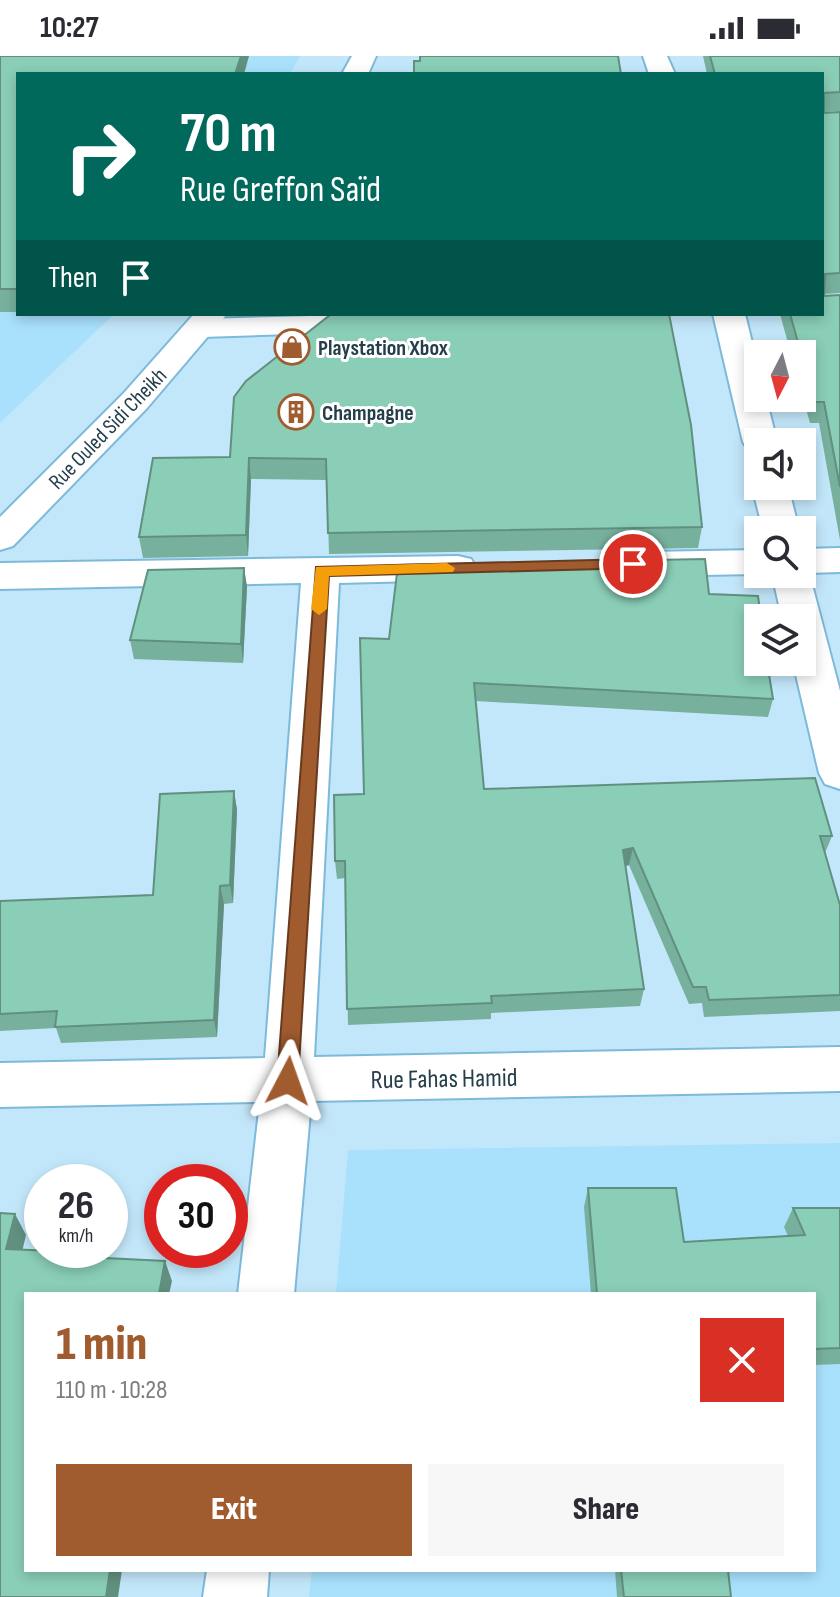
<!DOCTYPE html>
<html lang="en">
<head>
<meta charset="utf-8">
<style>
  :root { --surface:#fff; --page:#f7f7f7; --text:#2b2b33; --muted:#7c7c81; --accent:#a05b2f }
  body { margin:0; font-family:"Sofia Sans Condensed",sans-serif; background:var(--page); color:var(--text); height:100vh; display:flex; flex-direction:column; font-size:30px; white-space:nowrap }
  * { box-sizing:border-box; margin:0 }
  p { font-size:26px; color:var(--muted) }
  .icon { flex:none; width:44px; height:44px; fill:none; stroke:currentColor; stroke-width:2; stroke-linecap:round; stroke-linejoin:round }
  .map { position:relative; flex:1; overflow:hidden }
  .details { position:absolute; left:24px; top:1236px; width:792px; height:280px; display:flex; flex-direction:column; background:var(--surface); border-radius:0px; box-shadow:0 4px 12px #0003 }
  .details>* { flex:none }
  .banner { position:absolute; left:16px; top:16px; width:808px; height:244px; border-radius:0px; box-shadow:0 4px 12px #0003; background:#00695c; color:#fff; overflow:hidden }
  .needle { width:52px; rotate:186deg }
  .tools { position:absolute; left:744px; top:284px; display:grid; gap:16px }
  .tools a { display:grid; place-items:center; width:72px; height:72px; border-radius:0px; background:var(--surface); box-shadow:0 4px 12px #0003; font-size:40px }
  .speed { position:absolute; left:24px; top:1108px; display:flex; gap:16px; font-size:40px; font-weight:700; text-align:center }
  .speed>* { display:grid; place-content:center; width:104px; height:104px; border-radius:50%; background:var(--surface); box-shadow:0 4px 12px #0003; line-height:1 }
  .speed small { font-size:20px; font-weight:400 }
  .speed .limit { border:12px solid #d22; background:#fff; color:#111 }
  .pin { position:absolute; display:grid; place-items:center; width:68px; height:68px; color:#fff; margin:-34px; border:4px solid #fff; border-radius:50%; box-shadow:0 2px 8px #0007 }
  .me { position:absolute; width:88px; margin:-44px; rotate:4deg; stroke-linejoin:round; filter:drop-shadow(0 0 6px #0008) }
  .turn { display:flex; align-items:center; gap:28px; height:168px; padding:0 32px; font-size:36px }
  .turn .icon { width:104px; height:104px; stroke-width:2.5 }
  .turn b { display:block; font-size:56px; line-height:68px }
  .then { display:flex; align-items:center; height:76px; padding:0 32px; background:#0003; gap:16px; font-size:30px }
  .round { display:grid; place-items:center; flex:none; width:84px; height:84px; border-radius:0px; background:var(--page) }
  .head { display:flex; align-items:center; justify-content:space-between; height:136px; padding:0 32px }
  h1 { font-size:48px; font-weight:800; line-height:60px; color:var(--accent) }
  .primary-button { display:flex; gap:16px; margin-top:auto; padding:16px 32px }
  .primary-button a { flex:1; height:92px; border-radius:0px; background:var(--accent); color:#fff; font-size:32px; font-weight:800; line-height:92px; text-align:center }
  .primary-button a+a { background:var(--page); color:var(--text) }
  .status { display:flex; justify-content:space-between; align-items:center; height:56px; padding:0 40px; background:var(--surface); direction:ltr }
  .status svg { height:22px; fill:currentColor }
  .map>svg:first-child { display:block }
</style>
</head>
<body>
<div class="status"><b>10:27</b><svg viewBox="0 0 49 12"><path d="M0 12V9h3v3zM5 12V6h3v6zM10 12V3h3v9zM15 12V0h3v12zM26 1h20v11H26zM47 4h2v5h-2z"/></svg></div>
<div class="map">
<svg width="840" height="1541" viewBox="0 0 840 1541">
  <rect width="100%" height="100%" fill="#c3e7fa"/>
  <g fill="#a9e1fd">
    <path d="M0 0H300L290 18H18V258H114L0 367Z"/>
    <path d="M840 1087V1541H309L312 1514H814V1238H336L348 1094Z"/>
  </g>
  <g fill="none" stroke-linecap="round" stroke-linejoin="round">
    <defs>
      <g id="street">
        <path d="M643 0H667L675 18H649Z"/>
        <path d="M383 258 393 266 388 273 377 275 202 281 191 279 186 272 191 265 202 263Z"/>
        <path d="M713 258H745L758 311V342H766L777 386H758V396L748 393 743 386Z"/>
        <path d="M758 422V430H788L799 474H763L752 430Z"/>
        <path d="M840 492V516L809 517 840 635V733L825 728 819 717 793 606H802V562H782L772 518H802V493Z"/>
        <path d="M758 494V518L646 520 633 517 627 508 633 499 646 496Z"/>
        <path d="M458 500 471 503 477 512 471 521 458 524 339 527 314 1001 840 991V1035L311 1045 294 1238H238L260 1046 0 1051V1007L265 1002 301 527 0 533V507Z"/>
        <path d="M207 1514H269L267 1541H203Z"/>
      </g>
      <g id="secondary">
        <path d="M352 0H376L368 18H342Z"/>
        <path d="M194 258H227L147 352 13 490 0 494V461L123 338Z"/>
      </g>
    </defs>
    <use href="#street" stroke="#7dbad9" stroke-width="4"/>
    <use href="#secondary" stroke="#7dbad9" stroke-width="4"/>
    <use href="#street" fill="#fff" fill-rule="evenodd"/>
    <use href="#secondary" fill="#fff" fill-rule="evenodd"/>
  </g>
  <g fill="#77b19d">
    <path d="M0 0 18 18V256H0Z"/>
    <path d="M703 0H840V55L824 56V57L840 56V237L824 238V240L840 239V484L819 367H810L802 339V298H791L780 258H822V18H707Z"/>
    <path d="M234 341 702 471 698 492 329 498 327 424 251 423 248 500 143 502 139 481 230 401Z"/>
    <path d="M244 512 247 531 243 607 134 603 130 584Z"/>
    <path d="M709 538 773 643 768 661 475 645 484 733 832 780 825 797 840 849V955L704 961 702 947 689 948 629 809 625 810 644 933 640 950 491 957V963L348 969 345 822 337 823 335 805 364 738 389 583Z"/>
    <path d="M234 735 237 754 233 847 224 848 217 981 61 987 56 972 0 975V845L153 839Z"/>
    <path d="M588 1132 684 1186 788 1180 784 1171 793 1152H840V1308L814 1309V1238H591L584 1151Z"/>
    <path d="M615 1514H728L731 1541H617Z"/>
  </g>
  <g fill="#619080">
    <path d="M241 0H249L244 18H235Z"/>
    <path d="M249 402 251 423 248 500 246 479Z"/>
    <path d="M244 512 247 531 243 607 241 588Z"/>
    <path d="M234 735 237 754 233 847 230 829Z"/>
    <path d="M633 792 629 809 620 812 623 794Z"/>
    <path d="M220 830 224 848 217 981 214 964Z"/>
    <path d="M15 1158 26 1179 18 1213 6 1193Z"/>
    <path d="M165 1205 172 1225 169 1238H159Z"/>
    <path d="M110 1514H122L118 1541H106Z"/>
  </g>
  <g fill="#8aceb7" stroke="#619080" stroke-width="2">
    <path d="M0 0H241L235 18H18V233H0Z"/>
    <path d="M420 0H618L621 18H414V5H420Z"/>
    <path d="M710 0H840V36L824 37V57L840 56V217L825 218 824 240 840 239V431L824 346H815L790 258H822V18H715Z"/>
    <path d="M361 258H669L691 369 702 471 328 477 326 403 249 402 246 479 139 481 153 402 230 401 234 341 246 325 330 259Z"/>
    <path d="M705 503 709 538 758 540 761 562H758V606H767L773 643 474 627 484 733 815 722 832 780H820L840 849V939L709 944 706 931H693L633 792 623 794 644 933 491 940 492 947 347 953 345 805H335L334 739 364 738 360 582 389 583 398 509Z"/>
    <path d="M244 512 241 588 130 584 148 514Z"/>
    <path d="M234 735 230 829 220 830 214 964 55 971 57 955 0 958V845L153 839 160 738Z"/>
    <path d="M588 1132H676L684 1186 805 1179 793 1152H840V1292L814 1293V1238H597Z"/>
    <path d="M0 1157 15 1158 6 1193 106 1197 105 1202 165 1205 159 1238H26V1514H110L106 1541H0Z"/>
    <path d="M621 1514H728L731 1541H624Z"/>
  </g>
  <path fill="#a05b2f" stroke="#683b1f" stroke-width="2" d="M633 503 641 508 639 512 329 520 298 1025 295 1032 288 1034 280 1032 277 1025 316 511Z"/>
  <path fill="#f59e0b" d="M447 507 455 512 453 516 329 520 327 553 319 559 311 553 316 511Z"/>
  <defs>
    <symbol id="shop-ring" viewBox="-11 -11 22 22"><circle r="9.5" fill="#fff" stroke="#a05b2f" stroke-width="1.5"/><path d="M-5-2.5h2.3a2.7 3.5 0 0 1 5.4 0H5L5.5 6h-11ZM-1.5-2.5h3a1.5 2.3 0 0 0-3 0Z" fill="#a05b2f"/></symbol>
    <symbol id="building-ring" viewBox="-11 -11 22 22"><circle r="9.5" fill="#fff" stroke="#a05b2f" stroke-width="1.5"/><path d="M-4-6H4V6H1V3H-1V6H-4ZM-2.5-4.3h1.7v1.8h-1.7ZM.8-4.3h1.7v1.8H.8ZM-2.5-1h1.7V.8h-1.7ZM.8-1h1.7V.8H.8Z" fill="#a05b2f"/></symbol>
  </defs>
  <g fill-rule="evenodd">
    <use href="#shop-ring" x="272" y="271" width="40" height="40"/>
    <use href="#building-ring" x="276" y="336" width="40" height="40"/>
  </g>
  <g text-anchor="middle" stroke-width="6" stroke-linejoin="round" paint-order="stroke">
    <g font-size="22" font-weight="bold" fill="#243e4a" stroke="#fff" text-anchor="start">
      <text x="318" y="299">Playstation Xbox</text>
      <text x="322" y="364">Champagne</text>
    </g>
    <g font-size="22" fill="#243e4a" stroke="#fff">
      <text transform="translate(107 372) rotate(-46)" y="8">Rue Ouled Sidi Cheikh</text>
    </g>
    <g font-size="26" fill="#243e4a" stroke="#fff">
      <text transform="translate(444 1022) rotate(-1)" y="9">Rue Fahas Hamid</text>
    </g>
  </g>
</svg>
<div class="tools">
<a><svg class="needle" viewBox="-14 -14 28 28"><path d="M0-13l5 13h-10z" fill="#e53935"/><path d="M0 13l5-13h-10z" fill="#7c7c81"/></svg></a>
<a><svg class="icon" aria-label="sound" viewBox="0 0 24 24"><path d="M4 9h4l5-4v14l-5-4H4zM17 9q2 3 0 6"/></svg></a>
<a><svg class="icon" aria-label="search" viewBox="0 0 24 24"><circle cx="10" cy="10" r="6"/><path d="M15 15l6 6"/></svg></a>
<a><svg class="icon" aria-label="layers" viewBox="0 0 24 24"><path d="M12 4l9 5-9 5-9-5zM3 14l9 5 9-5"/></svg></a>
</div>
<div class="speed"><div>26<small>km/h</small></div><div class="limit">30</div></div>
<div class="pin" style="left:633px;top:508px;background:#d93025"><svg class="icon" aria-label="arrive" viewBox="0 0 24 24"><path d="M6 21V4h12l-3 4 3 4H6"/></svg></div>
<svg class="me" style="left:288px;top:1025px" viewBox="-20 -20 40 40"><path d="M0-17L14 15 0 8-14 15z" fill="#a05b2f" stroke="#fff" stroke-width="4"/></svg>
<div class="banner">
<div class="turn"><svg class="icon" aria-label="right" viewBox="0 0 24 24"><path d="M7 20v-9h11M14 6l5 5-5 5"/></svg><div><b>70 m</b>Rue Greffon Saïd</div></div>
<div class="then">Then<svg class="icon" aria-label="arrive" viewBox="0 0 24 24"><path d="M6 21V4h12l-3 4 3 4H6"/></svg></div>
</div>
<section class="details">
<div class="head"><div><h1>1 min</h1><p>110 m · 10:28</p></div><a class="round" style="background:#d93025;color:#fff"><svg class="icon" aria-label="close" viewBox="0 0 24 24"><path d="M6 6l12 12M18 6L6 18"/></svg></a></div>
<div class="primary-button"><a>Exit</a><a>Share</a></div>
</section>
</div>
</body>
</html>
